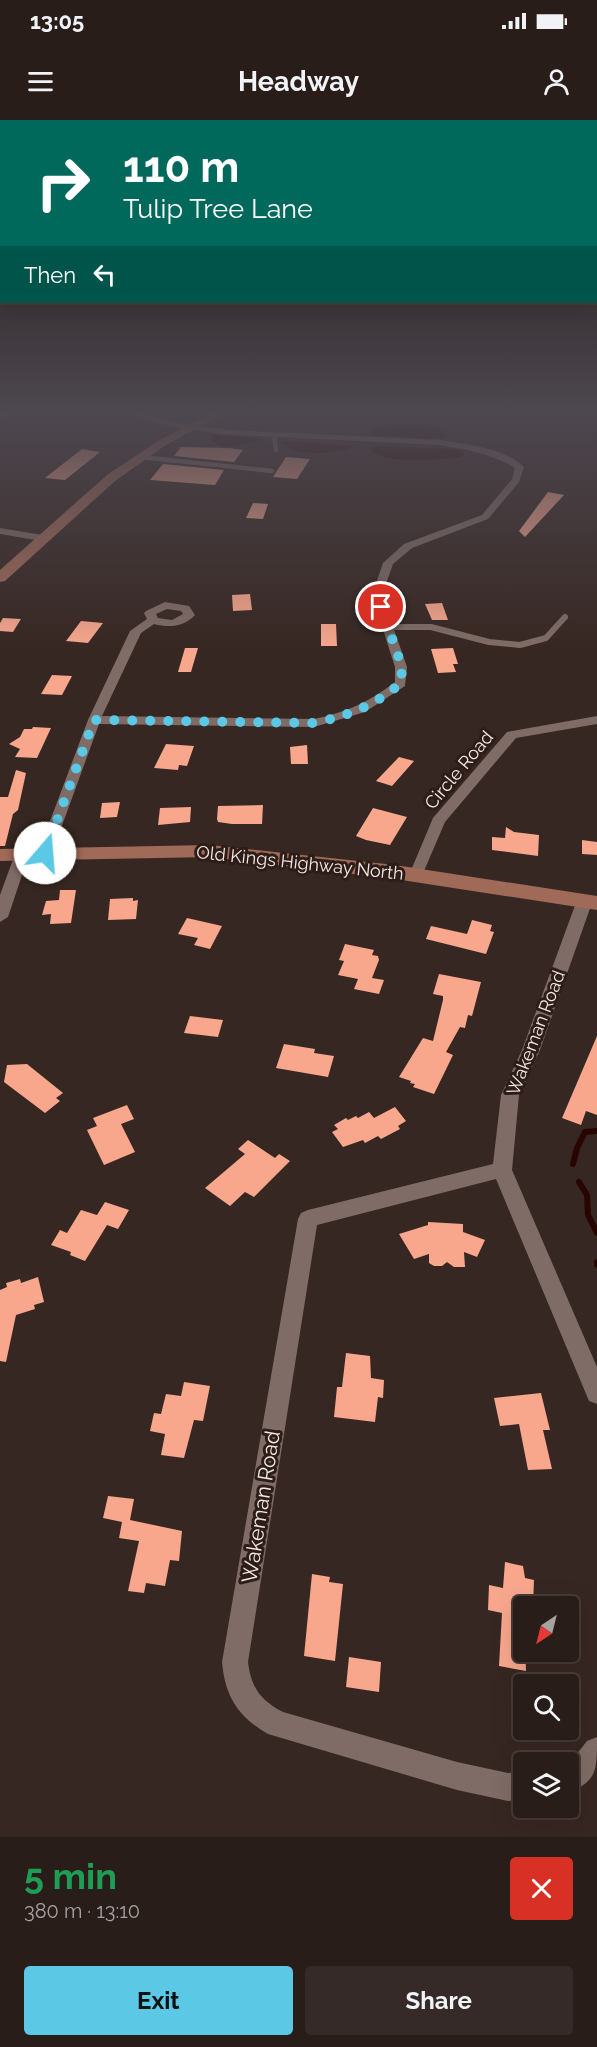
<!DOCTYPE html>
<html lang="en">
<head>
<meta charset="utf-8">
<style>
  :root { --surface:#291d1a; --page:#352a27; --text:#f1f3f6; --muted:#a5a2a2; --line:#453b39; --accent:#5bc8e6 }
  body { margin:0; font-family:Raleway,sans-serif; background:var(--page); color:var(--text); height:100vh; display:flex; flex-direction:column; font-size:22px; white-space:nowrap }
  * { box-sizing:border-box; margin:0 }
  p { font-size:20px; color:var(--muted) }
  .icon { flex:none; width:33px; height:33px; fill:none; stroke:currentColor; stroke-width:2; stroke-linecap:round; stroke-linejoin:round }
  .map { position:relative; height:1717px; overflow:hidden }
  .sheet { display:flex; flex-direction:column; background:var(--surface); flex:1 }
  .sheet>* { flex:none }
  .hud { position:absolute; left:0px; top:0px; width:597px; height:183px; box-shadow:0 6px 24px #0002,0 0 0 2px var(--line); background:#00695c; color:#fff; overflow:hidden }
  .needle { width:39px; rotate:215deg }
  .controls { position:absolute; left:513px; top:1476px; display:grid; gap:12px }
  .controls a { display:grid; place-items:center; width:66px; height:66px; border-radius:6px; background:var(--surface); box-shadow:0 6px 24px #0002,0 0 0 2px var(--line); font-size:30px }
  .pin { position:absolute; display:grid; place-items:center; width:51px; height:51px; color:#fff; margin:-26px; border:3px solid #fff; border-radius:50%; box-shadow:0 2px 6px #0007 }
  .me { position:absolute; width:66px; margin:-33px; rotate:18deg; stroke-linejoin:round; filter:drop-shadow(0 0 4px #0008) }
  .turn { display:flex; align-items:center; gap:21px; height:126px; padding:0 24px; font-size:27px }
  .turn .icon { width:78px; height:78px; stroke-width:2.5 }
  .turn b { display:block; font-size:42px; line-height:51px }
  .then { display:flex; align-items:center; height:57px; padding:0 24px; background:#0003; gap:12px; font-size:22px }
  .round { display:grid; place-items:center; flex:none; width:63px; height:63px; border-radius:6px; background:var(--page) }
  .overview { display:flex; align-items:center; justify-content:space-between; height:102px; padding:0 24px }
  h1 { font-size:36px; font-weight:700; line-height:45px; color:#1e9e55 }
  .cta { display:flex; gap:12px; margin-top:auto; padding:12px 24px }
  .cta a { flex:1; height:69px; border-radius:6px; background:var(--accent); color:#111; font-size:24px; font-weight:700; line-height:69px; text-align:center }
  .cta a+a { background:var(--page); color:var(--text) }
  .status { display:flex; justify-content:space-between; align-items:center; height:42px; padding:0 30px; background:var(--surface); direction:ltr }
  .status svg { height:16px; fill:currentColor }
  header { display:flex; justify-content:space-between; align-items:center; height:78px; padding:0 24px; background:var(--surface); font-size:27px; font-weight:700 }
  .map>svg:first-child { display:block }
</style>
</head>
<body>
<div class="status"><b>13:05</b><svg viewBox="0 0 49 12"><path d="M0 12V9h3v3zM5 12V6h3v6zM10 12V3h3v9zM15 12V0h3v12zM26 1h20v11H26zM47 4h2v5h-2z"/></svg></div>
<header><svg class="icon" aria-label="menu" viewBox="0 0 24 24"><path d="M4 6h16M4 12h16M4 18h16"/></svg>Headway<svg class="icon" aria-label="person" viewBox="0 0 24 24"><circle cx="12" cy="8" r="4"/><path d="M4 21q1-7 8-7t8 7"/></svg></header>
<div class="map">
<svg width="597" height="1717" viewBox="0 0 597 1717">
  <rect width="100%" height="100%" fill="#372722"/>
  <g fill="#270500">
    <path d="M393 304C409 304 434 301 446 314L443 318 435 319 371 315 373 309Z"/>
    <path d="M215 315 262 319 263 320C249 322 221 333 211 319Z"/>
    <path d="M281 321 352 326 353 327C334 334 292 338 281 321Z"/>
    <path d="M374 326 454 329 462 331 465 335 459 338C440 339 382 345 371 330Z"/>
  </g>
  <g fill="none" stroke-linecap="round" stroke-linejoin="round">
    <g stroke="#270500" stroke-width="6">
      <path d="M573 1044 577 1028 585 1012 597 1011"/>
      <path d="M579 1062 587 1075 588 1095 597 1113"/>
      <path d="M597 1142V1145"/>
    </g>
  </g>
  <g fill="#f8a78d">
    <path d="M181 327 229 328 243 330 234 342 174 336Z"/>
    <path d="M82 329 100 332 65 360 45 358Z"/>
    <path d="M286 337 310 339 297 359 273 357Z"/>
    <path d="M163 344 224 350 215 365 150 360Z"/>
    <path d="M548 372 564 375 525 417 519 411Z"/>
    <path d="M253 383 268 384 263 399 246 398Z"/>
    <path d="M250 474 252 490 233 491 232 475Z"/>
    <path d="M442 483 448 500H432L425 484Z"/>
    <path d="M3 498 21 499 13 512 0 511V503Z"/>
    <path d="M81 501 103 503 88 523 66 521Z"/>
    <path d="M321 504H336L337 526H321Z"/>
    <path d="M185 528H198L191 552H178Z"/>
    <path d="M453 528 458 544H453L456 552 438 553 431 529Z"/>
    <path d="M52 555 72 556 62 575 41 574Z"/>
    <path d="M33 607 51 608 37 638 15 637 20 629 9 624 20 617 24 609H32Z"/>
    <path d="M166 624 194 626 187 646 179 645 178 650 154 648Z"/>
    <path d="M307 625 308 644H291L290 627Z"/>
    <path d="M399 637 414 641 392 666 376 661Z"/>
    <path d="M16 650 26 653 18 690 13 694 5 726H0V677H8Z"/>
    <path d="M120 682 117 697 100 698 102 683Z"/>
    <path d="M263 685 262 704H232L218 702 217 699 218 686Z"/>
    <path d="M191 687 190 702 158 705 160 688Z"/>
    <path d="M373 688 407 697 390 725 366 720 356 716Z"/>
    <path d="M506 707 514 712 539 715 538 736 492 730V717L505 718Z"/>
    <path d="M582 720 597 722V735L582 734Z"/>
    <path d="M60 770H76L71 803 50 804 51 794 42 795 46 781 59 780Z"/>
    <path d="M133 778V781L138 780 136 799 108 800 110 779Z"/>
    <path d="M187 798 222 806 210 829 194 825 198 818 178 814Z"/>
    <path d="M472 800 492 805 490 811 494 812 486 834 426 819 431 806 467 814Z"/>
    <path d="M345 824 374 830 372 835 378 836 379 840 372 858 384 860 379 874 354 869 358 859 338 855 344 841 339 840Z"/>
    <path d="M439 854 481 862 472 896 468 895 465 908 460 907 446 932 453 935 434 974 413 967 415 964 410 963 411 961 399 957 423 918 433 921 443 880V876L433 874Z"/>
    <path d="M190 896 223 900 218 917 184 913Z"/>
    <path d="M597 916V995L586 991 581 1005 562 998Z"/>
    <path d="M284 924 315 929 314 933 334 936 328 957 276 948Z"/>
    <path d="M27 944 63 973 56 978 60 981 45 993 4 962 7 945Z"/>
    <path d="M127 985 134 999 121 1004 135 1032 104 1045 87 1010 97 1006 93 998Z"/>
    <path d="M395 987 406 1001 398 1006 400 1009 381 1019 378 1016 365 1023 363 1020 343 1027 332 1012 338 1009 334 1005 346 998 348 1000 356 996 358 998 369 992 374 998Z"/>
    <path d="M248 1020 275 1038 279 1034 290 1041 254 1077 245 1072 230 1086 205 1068 245 1034 238 1029Z"/>
    <path d="M105 1082 129 1090 118 1109 107 1105 85 1141 70 1135 71 1132 51 1125 60 1110 67 1113 81 1090 97 1095Z"/>
    <path d="M428 1102 463 1104V1112L485 1120 477 1137 464 1132 465 1147H454L447 1142 442 1146H434L429 1143V1134L414 1139 399 1114 428 1105Z"/>
    <path d="M38 1157 44 1182 34 1185 35 1189 16 1195 6 1242 0 1241V1170L7 1167 6 1163 20 1159 21 1163Z"/>
    <path d="M346 1233 370 1236 371 1258 384 1260 383 1278 378 1277 375 1302 334 1297 337 1267H342Z"/>
    <path d="M184 1262 210 1266 203 1301 194 1300 184 1338 161 1335 165 1314 150 1311 154 1293 161 1294 166 1274 181 1276Z"/>
    <path d="M541 1273 550 1310H543L552 1349 528 1350 519 1304 500 1306 494 1278Z"/>
    <path d="M108 1376 134 1379 130 1400 182 1411 179 1441 170 1440 165 1466 146 1463 144 1473 128 1471 139 1421 119 1418 122 1402 103 1398Z"/>
    <path d="M505 1442 523 1446 525 1458 534 1460 533 1486H524L526 1551 499 1546 502 1493 488 1490 489 1465 503 1468Z"/>
    <path d="M312 1454 330 1457 329 1462 343 1464 335 1541 304 1536Z"/>
    <path d="M349 1537 381 1542 379 1572 346 1567Z"/>
  </g>
  <g fill="none" stroke-linecap="round" stroke-linejoin="round">
    <g stroke="#7f6c66" stroke-width="4.5">
      <path d="M274 316 276 330"/>
      <path d="M140 337 272 351"/>
    </g>
    <path stroke="#7f6c66" stroke-width="6" d="M388 507H431L489 522 520 525 546 518 565 497"/>
    <g fill="#7f6c66" fill-rule="evenodd">
      <path d="M12 290H26L0 298V293Z"/>
      <path d="M112 290H126L178 303 230 310 441 320C469 325 503 327 524 347L519 362 488 399 412 428 393 444 382 475 407 547 405 566 365 592 314 607 99 604 52 733 45 738 38 733 88 600 130 511 147 499 144 493 146 491 165 482 189 486 195 495C184 507 169 508 154 504L141 513 102 596 314 599C345 593 371 581 395 562V547L372 475 383 443 404 424 482 395 512 359 515 348C492 334 468 330 441 325L220 314 169 306ZM167 489 181 491 183 494 172 500 158 498 156 494Z"/>
      <path d="M0 408 42 415 47 418 42 421 0 414Z"/>
      <path d="M597 596V604L516 618 445 702 421 758H411L409 755 433 698 507 612Z"/>
      <path d="M22 729 29 734 8 797 0 802V775L15 734Z"/>
      <path d="M585 775 593 780 540 930 519 975 512 1050 597 1247V1284L589 1281 496 1059 317 1105 248 1542C251 1567 260 1580 283 1592L457 1642 508 1653 524 1652V1680L508 1681 457 1670 268 1614C238 1597 225 1576 222 1542L298 1099 301 1093 308 1090 493 1044 501 975 522 930 577 780Z"/>
      <path d="M597 1617C597 1651 597 1661 568 1673V1645L587 1621Z"/>
    </g>
    <g fill="#a06a58" fill-rule="evenodd">
      <path d="M217 290H231L166 325 115 361 5 461 0 462V450L107 355 158 321Z"/>
      <path d="M210 725 395 745 597 776V790L395 759 210 737 0 741V729Z"/>
    </g>
  </g>
  <linearGradient id="sky" x2="0" y2="1"><stop stop-color="#1e1513"/><stop offset="0.55" stop-color="#4d474f"/><stop offset="1" stop-color="#4d474f" stop-opacity="0"/></linearGradient>
  <rect width="597" height="531" fill="url(#sky)"/>
  <g fill="none" stroke-linecap="round" stroke-linejoin="round">
    <path stroke="#5bc8e6" stroke-width="10" stroke-dasharray="0 18" d="M45 733 94 600 314 603C348 596 374 586 401 563L402 547 381 487"/>
  </g>
  <g text-anchor="middle" stroke-width="6" stroke-linejoin="round" paint-order="stroke">
    <g font-size="18" fill="#f3e8e5" stroke="#2d1d18">
      <text transform="translate(459 650) rotate(-50)" y="6">Circle Road</text>
      <text transform="translate(300 743) rotate(6)" y="6">Old Kings Highway North</text>
      <text transform="translate(536 913) rotate(-69)" y="6">Wakeman Road</text>
    </g>
    <g font-size="21" fill="#f3e8e5" stroke="#2d1d18">
      <text transform="translate(261 1387) rotate(-81)" y="7">Wakeman Road</text>
    </g>
  </g>
</svg>
<div class="controls">
<a><svg class="needle" viewBox="-14 -14 28 28"><path d="M0-13l5 13h-10z" fill="#e53935"/><path d="M0 13l5-13h-10z" fill="#a5a2a2"/></svg></a>
<a><svg class="icon" aria-label="search" viewBox="0 0 24 24"><circle cx="10" cy="10" r="6"/><path d="M15 15l6 6"/></svg></a>
<a><svg class="icon" aria-label="layers" viewBox="0 0 24 24"><path d="M12 4l9 5-9 5-9-5zM3 14l9 5 9-5"/></svg></a>
</div>
<div class="pin" style="left:381px;top:487px;background:#d93025"><svg class="icon" aria-label="arrive" viewBox="0 0 24 24"><path d="M6 21V4h12l-3 4 3 4H6"/></svg></div>
<svg class="me" style="left:45px;top:733px" viewBox="-20 -20 40 40"><circle r="19" fill="#fff"/><path d="M0-13L10 11 0 6-10 11z" fill="#5bc8e6"/></svg>
<div class="hud">
<div class="turn"><svg class="icon" aria-label="right" viewBox="0 0 24 24"><path d="M7 20v-9h11M14 6l5 5-5 5"/></svg><div><b>110 m</b>Tulip Tree Lane</div></div>
<div class="then">Then<svg class="icon" aria-label="left" viewBox="0 0 24 24"><path d="M17 20v-9H6M10 6l-5 5 5 5"/></svg></div>
</div>
</div>
<section class="sheet">
<div class="overview"><div><h1>5 min</h1><p>380 m · 13:10</p></div><a class="round" style="background:#d93025;color:#fff"><svg class="icon" aria-label="close" viewBox="0 0 24 24"><path d="M6 6l12 12M18 6L6 18"/></svg></a></div>
<div class="cta"><a>Exit</a><a>Share</a></div>
</section>
</body>
</html>
